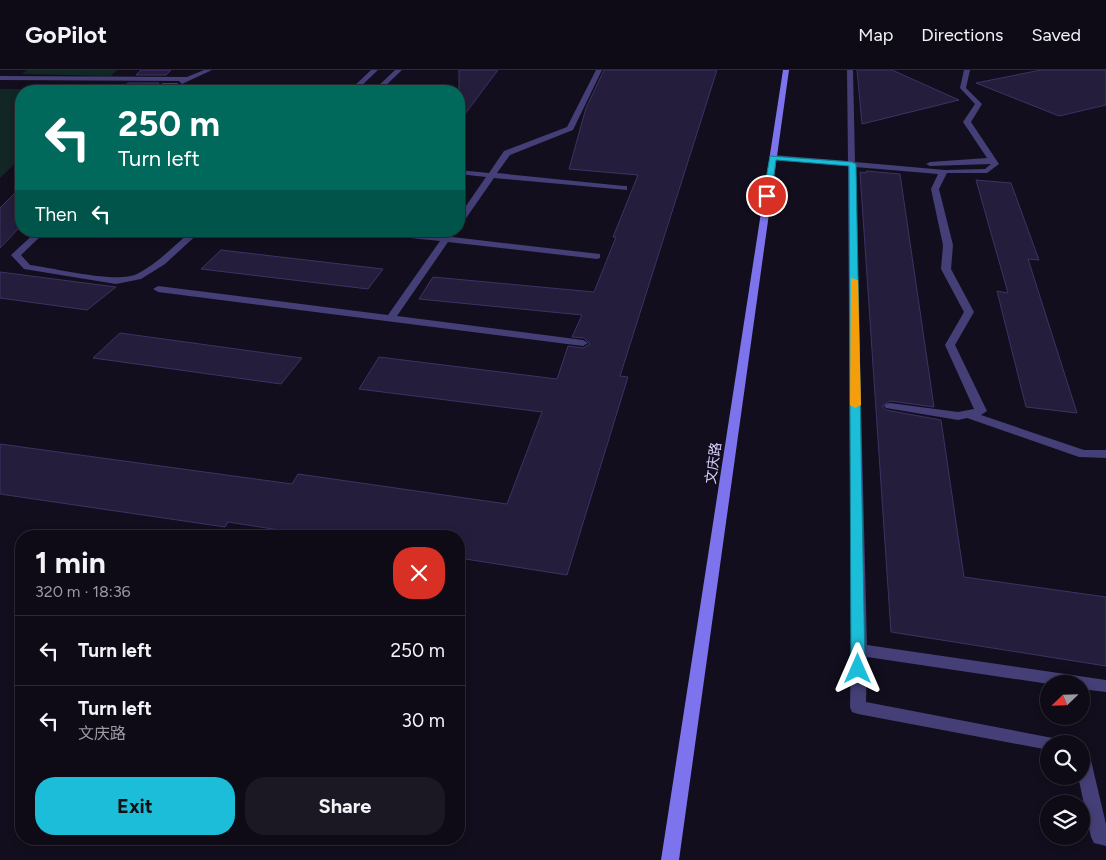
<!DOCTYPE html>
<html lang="en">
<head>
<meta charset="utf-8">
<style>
  :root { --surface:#0e0a16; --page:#1c1823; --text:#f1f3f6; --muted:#9b9aa1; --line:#2e2b35; --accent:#1cbdd9 }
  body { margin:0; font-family:Figtree,"Noto Sans SC",sans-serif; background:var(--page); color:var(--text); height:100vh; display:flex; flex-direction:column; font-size:19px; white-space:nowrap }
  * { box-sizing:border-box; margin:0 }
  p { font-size:16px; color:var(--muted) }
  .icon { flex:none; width:28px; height:28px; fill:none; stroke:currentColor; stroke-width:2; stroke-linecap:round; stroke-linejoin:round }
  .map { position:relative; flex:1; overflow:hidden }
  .side { position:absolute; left:15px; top:460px; width:450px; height:315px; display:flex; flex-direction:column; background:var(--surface); border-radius:20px; box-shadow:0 2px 8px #0003,0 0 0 1px var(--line) }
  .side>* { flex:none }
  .top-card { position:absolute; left:15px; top:15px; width:450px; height:152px; border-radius:20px; box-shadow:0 2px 8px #0003,0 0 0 1px var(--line); background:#00695c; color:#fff; overflow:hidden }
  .needle { width:32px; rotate:247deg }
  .fabs { position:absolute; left:1040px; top:605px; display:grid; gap:10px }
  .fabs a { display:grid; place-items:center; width:50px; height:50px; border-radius:50%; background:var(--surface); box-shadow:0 2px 8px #0003,0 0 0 1px var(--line); font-size:25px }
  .pin { position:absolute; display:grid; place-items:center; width:42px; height:42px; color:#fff; margin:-21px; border:2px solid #fff; border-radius:50%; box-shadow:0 1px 5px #0007 }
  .me { position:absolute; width:55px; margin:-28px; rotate:0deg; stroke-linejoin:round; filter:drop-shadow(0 0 4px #0008) }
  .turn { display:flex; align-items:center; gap:18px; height:105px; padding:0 20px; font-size:22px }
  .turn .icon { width:65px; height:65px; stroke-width:2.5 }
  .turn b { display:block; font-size:35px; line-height:42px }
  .then { display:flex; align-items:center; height:48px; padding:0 20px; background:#0003; gap:10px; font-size:19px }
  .round { display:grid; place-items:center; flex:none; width:52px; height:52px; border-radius:20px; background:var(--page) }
  .summary { display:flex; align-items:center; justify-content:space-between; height:85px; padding:0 20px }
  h1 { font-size:30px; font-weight:700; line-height:38px }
  .primary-button { display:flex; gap:10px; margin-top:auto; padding:10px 20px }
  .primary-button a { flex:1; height:58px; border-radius:20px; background:var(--accent); color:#111; font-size:20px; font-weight:700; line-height:58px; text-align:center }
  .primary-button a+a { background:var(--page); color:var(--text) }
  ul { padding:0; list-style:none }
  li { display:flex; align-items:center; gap:15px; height:70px; padding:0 20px; border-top:1px solid var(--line) }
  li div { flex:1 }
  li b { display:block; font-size:19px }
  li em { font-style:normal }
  header { display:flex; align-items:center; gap:30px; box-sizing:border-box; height:70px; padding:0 25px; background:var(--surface); border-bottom:1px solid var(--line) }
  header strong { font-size:24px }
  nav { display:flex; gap:28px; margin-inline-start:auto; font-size:18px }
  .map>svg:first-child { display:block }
</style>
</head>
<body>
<header>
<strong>GoPilot</strong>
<nav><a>Map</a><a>Directions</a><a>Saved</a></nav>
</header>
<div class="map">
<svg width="1106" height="790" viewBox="0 0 1106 790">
  <rect width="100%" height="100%" fill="#120e1d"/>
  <g fill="#122626">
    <path d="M27 0H117L111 6 22 4Z"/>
    <path d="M0 19H95L93 21H21V88L0 108Z"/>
  </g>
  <g fill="#251d3c" stroke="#3e3265">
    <path d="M141 0H171L166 5H136Z"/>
    <path d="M459 0H498L459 52Z"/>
    <path d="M604 0H717L620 306 628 307 567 505 459 488V466H318L228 452 225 457 0 424V374L292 414 298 404 507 434 542 342 359 319 379 287 557 309 568 276 583 278 590 274 584 268 572 267 582 245 419 229 433 207 594 222 616 167H613L638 105 569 99 586 38Z"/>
    <path d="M857 0H892L959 30 862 54Z"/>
    <path d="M1041 0H1106V35L1059 46 976 13Z"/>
    <path d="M128 13H159L151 21H119Z"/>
    <path d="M866 101 900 104 934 337 890 331 882 336 886 340 941 350 964 507 1106 527V596L891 562 860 102 866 103Z"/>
    <path d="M976 110 1011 113 1039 190 1028 189 1077 343 1026 337 997 221 1008 223Z"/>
    <path d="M21 117V156L0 178V138Z"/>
    <path d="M221 180 383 199 368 219 201 199Z"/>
    <path d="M0 202 116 217 87 240 0 228Z"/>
    <path d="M120 263 302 288 281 314 93 288Z"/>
  </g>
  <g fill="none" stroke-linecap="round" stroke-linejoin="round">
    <g fill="#443f76" fill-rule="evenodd">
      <path d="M204 0H212L182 14 179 11 0 10V6L187 7Z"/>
      <path d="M371 0H378L356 21H349Z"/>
      <path d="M395 0H402L380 21H373Z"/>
      <path d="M596 0H602L573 60 510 85 497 103 624 116H627V120L494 108 462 154 459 155V146L486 107 459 104V100L489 103 504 81 567 57Z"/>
      <path d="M847 0H853L855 92 945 100 985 99 991 94 930 96 926 94 930 92 987 88 963 52 975 34 960 18 964 0H970L966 18 982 34 971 52 999 94 987 103H947L939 119 953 175 951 199 974 242 955 275 987 341 981 345 1084 380H1106V388L1079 387 967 348 958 350 886 338 884 336 886 334 890 333 958 342 974 339 945 275 964 242 941 199 943 175 931 119 938 104 855 97 867 575 1106 610V622L1081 619V614H1049L867 587 866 632 1058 669 1060 674H1049V680L858 644 852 642 850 637 851 580 848 96 773 89 769 87 773 85 848 91Z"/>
      <path d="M163 13H177L180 15 175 21H169L172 17 161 16V14Z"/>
      <path d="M37 161H46L21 185 30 195C55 198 116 214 137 204 157 194 174 176 191 161H201L165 194 141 209 116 214 24 199 11 185Z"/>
      <path d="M366 161H397L443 166 449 162 453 165 452 167 600 184V188L597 189 448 172 397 246 583 270 588 273 583 276 158 222 153 219 158 216 388 245 440 171 370 164Z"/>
      <path d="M1081 675 1087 677 1089 682 1106 754V776L1094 773 1091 767 1078 706H1081Z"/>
    </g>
    <path fill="#7d74ed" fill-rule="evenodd" d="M783 0H789L679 790H661Z"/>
  </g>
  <path fill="#1cbdd9" stroke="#127b8d" d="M770 86 852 92 856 94 865 599 863 603H853L851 599 849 96 776 90 771 126 767 129 763 126Z"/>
  <path fill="#f59e0b" d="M851 208 858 210 861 335 855 338 850 335Z"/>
  <g text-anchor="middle" stroke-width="4" stroke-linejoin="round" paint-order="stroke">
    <g font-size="14" fill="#d7d1f9" stroke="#120e1d">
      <text transform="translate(713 393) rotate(-82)" y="5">文庆路</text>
    </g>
  </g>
</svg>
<div class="fabs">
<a><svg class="needle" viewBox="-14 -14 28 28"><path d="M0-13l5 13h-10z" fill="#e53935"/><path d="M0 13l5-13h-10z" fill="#9b9aa1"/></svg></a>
<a><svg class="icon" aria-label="search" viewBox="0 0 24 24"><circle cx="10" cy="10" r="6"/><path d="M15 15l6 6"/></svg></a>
<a><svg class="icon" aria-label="layers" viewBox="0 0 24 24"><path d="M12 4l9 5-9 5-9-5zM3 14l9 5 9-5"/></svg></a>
</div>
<div class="pin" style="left:767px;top:126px;background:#d93025"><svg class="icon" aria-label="arrive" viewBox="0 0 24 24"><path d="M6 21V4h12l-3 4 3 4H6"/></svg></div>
<svg class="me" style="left:858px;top:599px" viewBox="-20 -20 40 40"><path d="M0-17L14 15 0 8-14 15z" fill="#1cbdd9" stroke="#fff" stroke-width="4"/></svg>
<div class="top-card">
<div class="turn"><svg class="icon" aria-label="left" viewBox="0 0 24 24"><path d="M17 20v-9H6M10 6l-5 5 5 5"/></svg><div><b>250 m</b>Turn left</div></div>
<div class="then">Then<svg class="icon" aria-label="left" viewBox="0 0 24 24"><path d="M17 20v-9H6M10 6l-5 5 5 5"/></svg></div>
</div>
<section class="side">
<div class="summary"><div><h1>1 min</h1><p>320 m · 18:36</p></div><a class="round" style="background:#d93025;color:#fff"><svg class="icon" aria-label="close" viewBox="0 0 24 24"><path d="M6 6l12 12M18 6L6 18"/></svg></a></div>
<ul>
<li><svg class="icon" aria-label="left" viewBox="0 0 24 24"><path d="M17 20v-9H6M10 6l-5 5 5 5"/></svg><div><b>Turn left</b></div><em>250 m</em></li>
<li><svg class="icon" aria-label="left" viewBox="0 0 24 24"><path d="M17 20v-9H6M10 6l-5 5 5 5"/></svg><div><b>Turn left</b><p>文庆路</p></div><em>30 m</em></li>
</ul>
<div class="primary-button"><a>Exit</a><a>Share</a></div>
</section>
</div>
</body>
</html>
